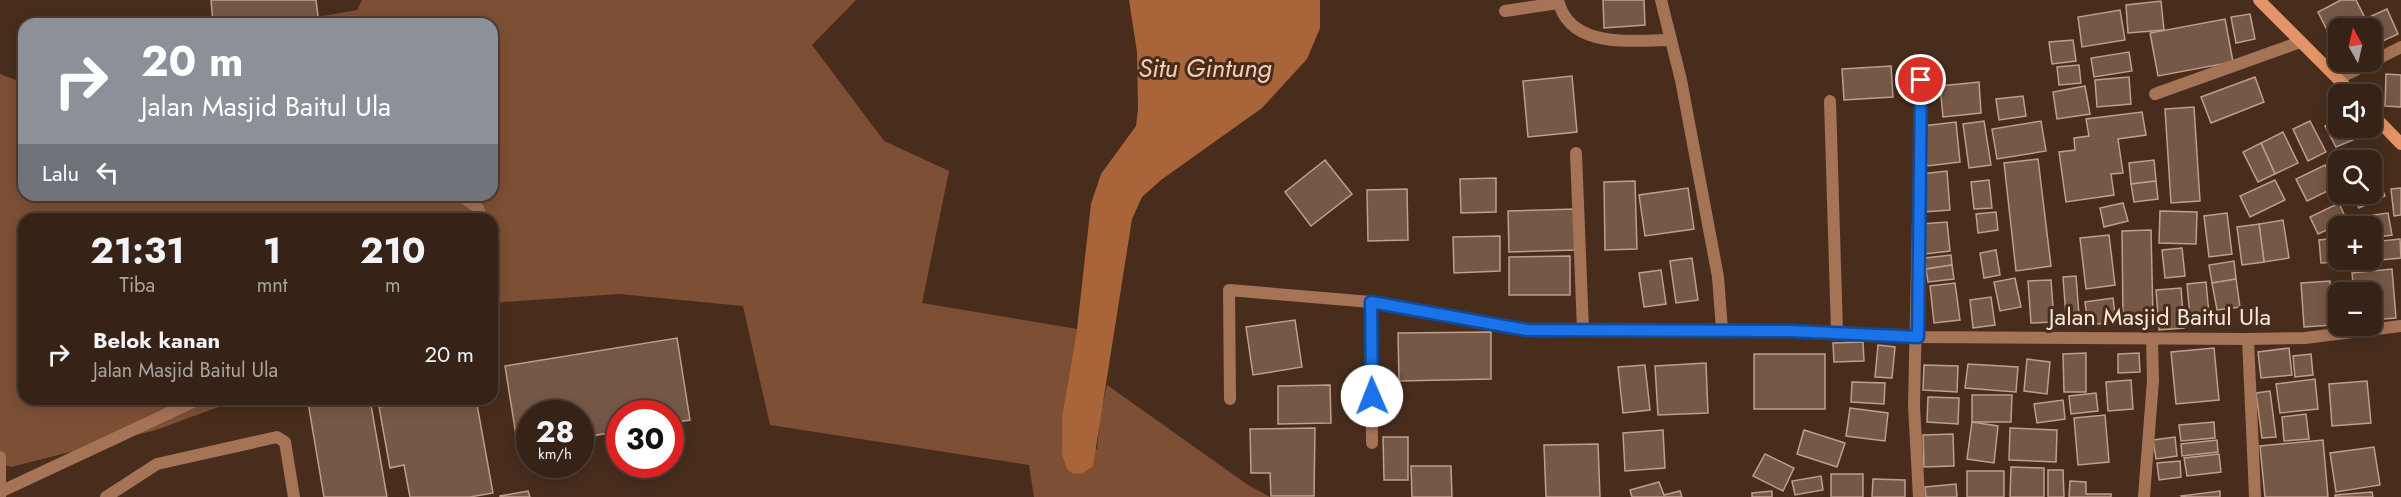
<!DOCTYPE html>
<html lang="id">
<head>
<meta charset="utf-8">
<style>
  :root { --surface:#362216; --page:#3d2a1f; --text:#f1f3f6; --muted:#aaa4a1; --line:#503f35 }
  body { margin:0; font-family:Jost,sans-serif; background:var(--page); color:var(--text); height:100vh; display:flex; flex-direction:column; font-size:22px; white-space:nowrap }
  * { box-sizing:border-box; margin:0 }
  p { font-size:20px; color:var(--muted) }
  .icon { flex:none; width:33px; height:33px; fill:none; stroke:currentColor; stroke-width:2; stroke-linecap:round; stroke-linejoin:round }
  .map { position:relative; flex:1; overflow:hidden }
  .panel { position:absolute; left:18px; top:213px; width:480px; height:192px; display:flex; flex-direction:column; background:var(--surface); border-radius:18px; box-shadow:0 3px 15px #0003,0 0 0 2px var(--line) }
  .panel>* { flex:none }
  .top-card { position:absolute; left:18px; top:18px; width:480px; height:183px; border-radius:18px; box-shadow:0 3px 15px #0003,0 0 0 2px var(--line); background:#8c9099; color:#fff; overflow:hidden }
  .needle { width:39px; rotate:352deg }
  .controls { position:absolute; left:2328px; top:18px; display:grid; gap:12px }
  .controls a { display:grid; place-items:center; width:54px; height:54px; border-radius:12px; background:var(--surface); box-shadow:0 3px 15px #0003,0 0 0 2px var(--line); font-size:30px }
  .speed { position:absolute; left:516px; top:400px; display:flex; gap:12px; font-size:30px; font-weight:700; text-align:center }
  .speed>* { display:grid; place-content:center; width:78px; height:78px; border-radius:50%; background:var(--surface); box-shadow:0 3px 15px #0003,0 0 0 2px var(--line); line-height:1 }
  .speed small { font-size:15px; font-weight:400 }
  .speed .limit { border:9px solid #d22; background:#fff; color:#111 }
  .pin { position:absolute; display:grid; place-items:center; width:51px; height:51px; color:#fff; margin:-26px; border:3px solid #fff; border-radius:50%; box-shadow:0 2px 6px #0007 }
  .me { position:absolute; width:66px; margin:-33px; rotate:359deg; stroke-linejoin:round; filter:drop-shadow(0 0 4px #0008) }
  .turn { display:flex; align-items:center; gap:21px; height:126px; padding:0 24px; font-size:27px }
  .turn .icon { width:78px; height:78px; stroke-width:2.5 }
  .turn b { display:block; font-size:42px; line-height:51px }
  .then { display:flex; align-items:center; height:57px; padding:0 24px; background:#0003; gap:12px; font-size:22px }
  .eta { display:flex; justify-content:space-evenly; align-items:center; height:102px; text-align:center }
  .eta b { font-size:36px; font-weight:700; line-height:42px }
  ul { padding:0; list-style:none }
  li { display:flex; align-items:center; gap:18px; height:78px; padding:0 24px }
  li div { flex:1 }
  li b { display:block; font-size:22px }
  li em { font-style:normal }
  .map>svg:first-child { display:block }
</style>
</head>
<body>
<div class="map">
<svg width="2401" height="497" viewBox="0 0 2401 497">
  <rect width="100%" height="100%" fill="#482d1d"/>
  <path fill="#7d5035" d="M362 0H856L812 45 884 141 949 171 922 303 1077 329 1062 416V454L1097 449 1100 416 1107 385 1248 485 1270 497H1034L1029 465 770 425 743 306 619 294 503 302 492 306V219H24V399H240L156 430 11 467 0 463V74L24 83V195H492V24H278L357 10Z"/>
  <path fill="#aa6439" d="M1129 0H1320V28L1307 59 1262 108 1161 180 1142 197 1132 219 1093 466 1083 473 1073 474 1067 469 1062 454V416L1077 329 1091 204 1101 174 1136 126 1138 109 1137 52Z"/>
  <g fill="#765847" stroke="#c09e8b" stroke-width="1.5">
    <path d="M211 0H316L319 24H213Z"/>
    <path d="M1603 0H1644L1645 25 1604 28Z"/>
    <path d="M2341 0H2356L2364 16 2329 34 2318 12Z"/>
    <path d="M2161 1 2164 30 2128 33 2126 5Z"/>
    <path d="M2387 9 2398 34 2372 46V28H2345Z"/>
    <path d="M2120 10 2125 40 2082 47 2078 17Z"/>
    <path d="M2250 14 2255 39 2236 43 2231 17Z"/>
    <path d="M2225 19 2233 62 2158 76 2150 33Z"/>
    <path d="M2338 31V56L2329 36Z"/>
    <path d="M2073 40 2076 61 2052 64 2049 42Z"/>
    <path d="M2129 52 2132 71 2094 77 2091 58Z"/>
    <path d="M2079 65 2081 83 2059 85 2057 67Z"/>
    <path d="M1891 66 1893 97 1844 100 1842 69Z"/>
    <path d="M2386 74 2401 75V107L2385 106Z"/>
    <path d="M1572 76 1577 132 1528 137 1523 81Z"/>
    <path d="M2129 77 2131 104 2097 107 2095 80Z"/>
    <path d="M2255 77 2264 102 2211 123 2201 97Z"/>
    <path d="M1979 82 1981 113 1943 117 1940 86Z"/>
    <path d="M2085 86 2090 114 2057 119 2053 92Z"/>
    <path d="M2023 96 2026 116 1999 120 1996 99Z"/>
    <path d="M2194 107 2200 201 2171 203 2165 109Z"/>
    <path d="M2142 112 2146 135 2118 139 2123 173 2111 174 2114 195 2066 202 2059 152 2075 150 2074 138 2089 136 2086 119Z"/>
    <path d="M2338 119V128H2350L2355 139 2336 147 2325 126Z"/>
    <path d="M1984 121 1991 165 1969 168 1963 124Z"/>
    <path d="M2041 121 2046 151 1997 159 1992 129Z"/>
    <path d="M2310 121 2326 152 2308 161 2293 129Z"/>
    <path d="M1956 122 1960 162 1927 166 1922 126Z"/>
    <path d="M2283 132 2298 163 2275 174 2261 143Z"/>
    <path d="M2261 143 2275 174 2258 182 2243 152Z"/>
    <path d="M2038 159 2051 266 2016 271 2004 163Z"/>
    <path d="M1325 160 1352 194 1311 226 1285 192Z"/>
    <path d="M2154 160 2156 181 2131 184 2129 163Z"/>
    <path d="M2325 165 2336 187 2307 201 2296 179Z"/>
    <path d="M1947 171 1950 210 1924 212 1921 174Z"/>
    <path d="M1496 178V212L1461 213 1460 179Z"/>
    <path d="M1989 180 1992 208 1974 209 1971 182Z"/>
    <path d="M2275 180 2285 200 2250 217 2240 196Z"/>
    <path d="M2378 180 2385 196 2359 208 2351 194H2372V183Z"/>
    <path d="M1635 181 1637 249 1605 250 1604 182Z"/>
    <path d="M2156 181 2158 199 2134 202 2131 184Z"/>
    <path d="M1688 188 1694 229 1645 236 1639 195Z"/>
    <path d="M2401 188V215L2394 216 2391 189Z"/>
    <path d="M1407 189 1408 240 1368 241 1367 190Z"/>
    <path d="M2123 203 2128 221 2104 227 2100 208Z"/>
    <path d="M2339 203 2347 221 2318 234 2310 217Z"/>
    <path d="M1575 209 1576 250 1509 252 1508 211Z"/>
    <path d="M2160 211 2197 212 2196 244 2159 243Z"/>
    <path d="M1996 212 1998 230 1978 233 1976 214Z"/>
    <path d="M2227 213 2232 254 2209 257 2204 216Z"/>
    <path d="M2388 213 2392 235 2372 238V226H2368L2366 216Z"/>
    <path d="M2283 220 2289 258 2264 262 2259 224Z"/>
    <path d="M1947 222 1950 251 1925 254 1922 224Z"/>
    <path d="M2259 224 2264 262 2242 265 2237 227Z"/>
    <path d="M2151 230 2153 317H2123L2122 231Z"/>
    <path d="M2109 235 2115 285 2086 289 2080 238Z"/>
    <path d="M1500 236V271L1454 273 1453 237Z"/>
    <path d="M2336 238 2338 262 2321 263 2319 240Z"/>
    <path d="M2400 239 2401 258 2371 261 2372 242Z"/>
    <path d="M2182 248 2185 276 2165 278 2162 250Z"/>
    <path d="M1996 250 2000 275 1984 278 1980 253Z"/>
    <path d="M1951 255 1952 265 1926 269 1925 258Z"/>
    <path d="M1570 256V295H1509V257Z"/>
    <path d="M1692 258 1698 300 1676 303 1670 261Z"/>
    <path d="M2234 261 2236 279 2212 283 2209 265Z"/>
    <path d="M1952 265 1954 279 1928 282 1926 269Z"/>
    <path d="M2392 269 2396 318 2372 320V292H2354L2352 273Z"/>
    <path d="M1661 270 1666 304 1644 307 1639 273Z"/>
    <path d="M2076 276 2079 315 2066 316 2063 277Z"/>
    <path d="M2015 278 2021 307 2000 311 1994 282Z"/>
    <path d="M2236 279 2240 307 2217 310 2212 283Z"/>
    <path d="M2051 280 2054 322 2031 323 2028 281Z"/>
    <path d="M2330 281 2333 325 2304 327 2301 283Z"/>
    <path d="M2206 282 2209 314 2190 316 2187 284Z"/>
    <path d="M1955 283 1960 320 1934 323 1930 286Z"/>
    <path d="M2181 288 2184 328 2159 330 2156 290Z"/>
    <path d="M1991 297 1995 325 1973 328 1970 300Z"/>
    <path d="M2113 298 2116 322 2088 325 2085 302Z"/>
    <path d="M1295 320 1302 367 1253 375 1246 327Z"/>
    <path d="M1491 332V379L1399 381 1398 333Z"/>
    <path d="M677 338 690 420 670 423V414H620V431L580 438V414H530V446L518 448 505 366Z"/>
    <path d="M1863 342 1864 361 1834 362 1833 343Z"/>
    <path d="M1878 345 1895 347 1892 378 1875 377Z"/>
    <path d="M2214 348 2219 400 2176 404 2171 352Z"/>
    <path d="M2289 348 2292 375 2261 378 2258 352Z"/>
    <path d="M2086 353V392H2064L2063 354Z"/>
    <path d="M2139 353 2140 372 2118 373V354Z"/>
    <rect x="1754" y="354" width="71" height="55"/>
    <path d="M2311 354 2313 375 2295 377 2293 356Z"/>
    <path d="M2027 359 2050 362 2047 394 2024 391Z"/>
    <path d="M1706 363 1708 413 1658 415 1655 366Z"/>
    <path d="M1968 364 2018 367 2016 392 1965 388Z"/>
    <path d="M1645 365 1650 410 1623 413 1618 367Z"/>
    <path d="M1924 365 1958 366 1957 392 1923 390Z"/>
    <path d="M2315 379 2318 409 2280 413 2276 384Z"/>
    <path d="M2131 380 2133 409 2108 411 2106 382Z"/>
    <path d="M2367 381 2371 423 2332 426 2329 384Z"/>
    <path d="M1852 382 1885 383 1884 404 1851 402Z"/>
    <path d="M1330 385 1331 423 1278 424V386Z"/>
    <path d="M2270 391 2276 437 2262 438 2256 393Z"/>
    <path d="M2096 393 2098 411 2071 414 2069 396Z"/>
    <path d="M1972 395H2012L2011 422H1972Z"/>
    <path d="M1928 397 1959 398 1958 424 1927 422Z"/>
    <path d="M326 399H370L387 497H324L308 402Z"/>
    <path d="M392 399H476L493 493 470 497H410L404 465 390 468 379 407 393 405Z"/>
    <path d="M2063 400 2065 419 2037 423 2034 404Z"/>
    <path d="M1850 408 1888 413 1885 441 1846 436Z"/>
    <path d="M2306 414 2309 439 2284 441 2282 417Z"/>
    <path d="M2105 415 2109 462 2078 465 2074 418Z"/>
    <path d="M1972 422 1998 426 1994 463 1967 459Z"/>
    <path d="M2214 422 2215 438 2181 441 2179 425Z"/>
    <path d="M1315 428 1314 496H1271L1270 473H1251L1250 429Z"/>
    <path d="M2010 428 2057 430 2056 462 2009 460Z"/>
    <path d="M1663 430 1665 468 1625 471 1623 433Z"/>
    <path d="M1804 430 1845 443 1837 467 1797 454Z"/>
    <path d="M1953 434 1954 466 1924 467 1923 435Z"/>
    <path d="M1383 437H1408V480H1384Z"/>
    <path d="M2175 437 2177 456 2156 459 2153 440Z"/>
    <path d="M2217 440 2218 452 2182 456 2181 444Z"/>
    <path d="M2323 440 2328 497H2265L2260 446Z"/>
    <path d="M1598 444 1600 497H1546L1544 445Z"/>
    <path d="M2374 447 2380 485 2336 492 2330 453Z"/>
    <path d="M1765 454 1794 468 1783 491 1753 476Z"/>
    <path d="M2219 454 2221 472 2187 476 2184 458Z"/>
    <path d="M2180 461 2181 477 2159 480 2157 463Z"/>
    <path d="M1411 466H1451L1452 497H1412Z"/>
    <path d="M2011 467 2044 468V497H2010Z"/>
    <path d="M2048 470H2063L2064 497H2048Z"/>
    <rect x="1967" y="471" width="37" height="26"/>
    <rect x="1831" y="474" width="32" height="23"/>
    <path d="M1821 476 1823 490 1795 495 1792 481Z"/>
    <path d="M1873 479 1905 480V497H1872Z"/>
    <path d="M2070 481 2086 482V494H2111V497H2069Z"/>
    <path d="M1659 482 1664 495 1680 491 1682 497H1632L1630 490Z"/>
    <path d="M1956 484 1957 497H1926L1925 487Z"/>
    <path d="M528 491 530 497H500V496Z"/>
    <path d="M1772 491V497H1752V493Z"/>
    <path d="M2220 491V497H2182L2181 496Z"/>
    <path d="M2372 492 2373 497H2335V495Z"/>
  </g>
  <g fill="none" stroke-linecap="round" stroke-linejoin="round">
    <g stroke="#a57356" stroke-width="12">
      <path d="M460 195 478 208 482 219"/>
      <path d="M0 457V497"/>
      <path d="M2 491 199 399"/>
      <path d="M106 497 157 464 277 437 285 442 294 497"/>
    </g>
    <g stroke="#a57356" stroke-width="12">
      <path d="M1558 0C1570 50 1632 40 1671 40"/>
      <path d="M1661 0 1681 80 1718 277 1722 330"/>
      <path d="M1505 11 1558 3"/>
      <path d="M2338 79 2401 47"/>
      <path d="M2155 94 2300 42"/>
      <path d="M1830 101 1837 332"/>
      <path d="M1576 153 1583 330"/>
      <path d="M1371 302 1372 443"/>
      <path d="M2248 339 2255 497"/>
      <path d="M1230 399 1229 290 1371 302 1527 330H1722L1837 332 1918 337 2248 339 2305 338 2401 326"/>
      <path d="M1919 497 1914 406 1921 80"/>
      <path d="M2144 497 2153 380 2152 339"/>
    </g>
    <g stroke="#e49466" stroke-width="12">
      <path d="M2259 0 2353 94"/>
      <path d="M2372 114 2401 144"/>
    </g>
  </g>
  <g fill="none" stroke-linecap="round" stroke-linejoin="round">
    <defs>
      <path id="route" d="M1372 396 1371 302 1527 330 1791 331 1918 337 1921 80"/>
    </defs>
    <use href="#route" stroke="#114b97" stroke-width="15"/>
    <use href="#route" stroke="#1a73e8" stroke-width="10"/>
  </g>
  <g text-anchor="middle" stroke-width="6" stroke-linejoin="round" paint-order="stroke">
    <g font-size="24" fill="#f9e7dd" stroke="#482d1d">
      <text x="2160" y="325">Jalan Masjid Baitul Ula</text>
    </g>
    <g font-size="26" font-style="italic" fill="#f5cdb6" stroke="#482d1d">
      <text x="1205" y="77">Situ Gintung</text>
    </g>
  </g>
</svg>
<div class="controls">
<a><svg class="needle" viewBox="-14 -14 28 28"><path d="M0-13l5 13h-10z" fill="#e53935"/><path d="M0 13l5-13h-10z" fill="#aaa4a1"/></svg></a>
<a><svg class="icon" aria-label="sound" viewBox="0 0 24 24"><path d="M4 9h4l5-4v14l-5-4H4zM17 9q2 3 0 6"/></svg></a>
<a><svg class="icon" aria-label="search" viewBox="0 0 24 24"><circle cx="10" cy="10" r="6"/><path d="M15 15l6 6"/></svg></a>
<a>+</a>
<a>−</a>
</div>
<div class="speed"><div>28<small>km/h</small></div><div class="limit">30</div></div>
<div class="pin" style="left:1921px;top:80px;background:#d93025"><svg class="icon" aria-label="arrive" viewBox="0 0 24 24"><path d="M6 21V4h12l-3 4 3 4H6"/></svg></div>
<svg class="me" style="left:1372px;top:396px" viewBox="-20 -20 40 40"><circle r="19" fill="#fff"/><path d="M0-13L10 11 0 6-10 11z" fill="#1a73e8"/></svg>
<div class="top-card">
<div class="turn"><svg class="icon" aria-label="right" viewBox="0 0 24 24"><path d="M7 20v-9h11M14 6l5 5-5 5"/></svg><div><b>20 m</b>Jalan Masjid Baitul Ula</div></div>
<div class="then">Lalu<svg class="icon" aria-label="left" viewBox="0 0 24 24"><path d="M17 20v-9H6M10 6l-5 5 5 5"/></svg></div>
</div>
<section class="panel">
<div class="eta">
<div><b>21:31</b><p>Tiba</p></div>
<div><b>1</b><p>mnt</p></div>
<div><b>210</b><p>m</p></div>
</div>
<ul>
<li><svg class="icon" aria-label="right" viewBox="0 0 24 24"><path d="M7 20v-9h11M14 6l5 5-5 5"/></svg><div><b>Belok kanan</b><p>Jalan Masjid Baitul Ula</p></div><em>20 m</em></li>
</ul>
</section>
</div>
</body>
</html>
